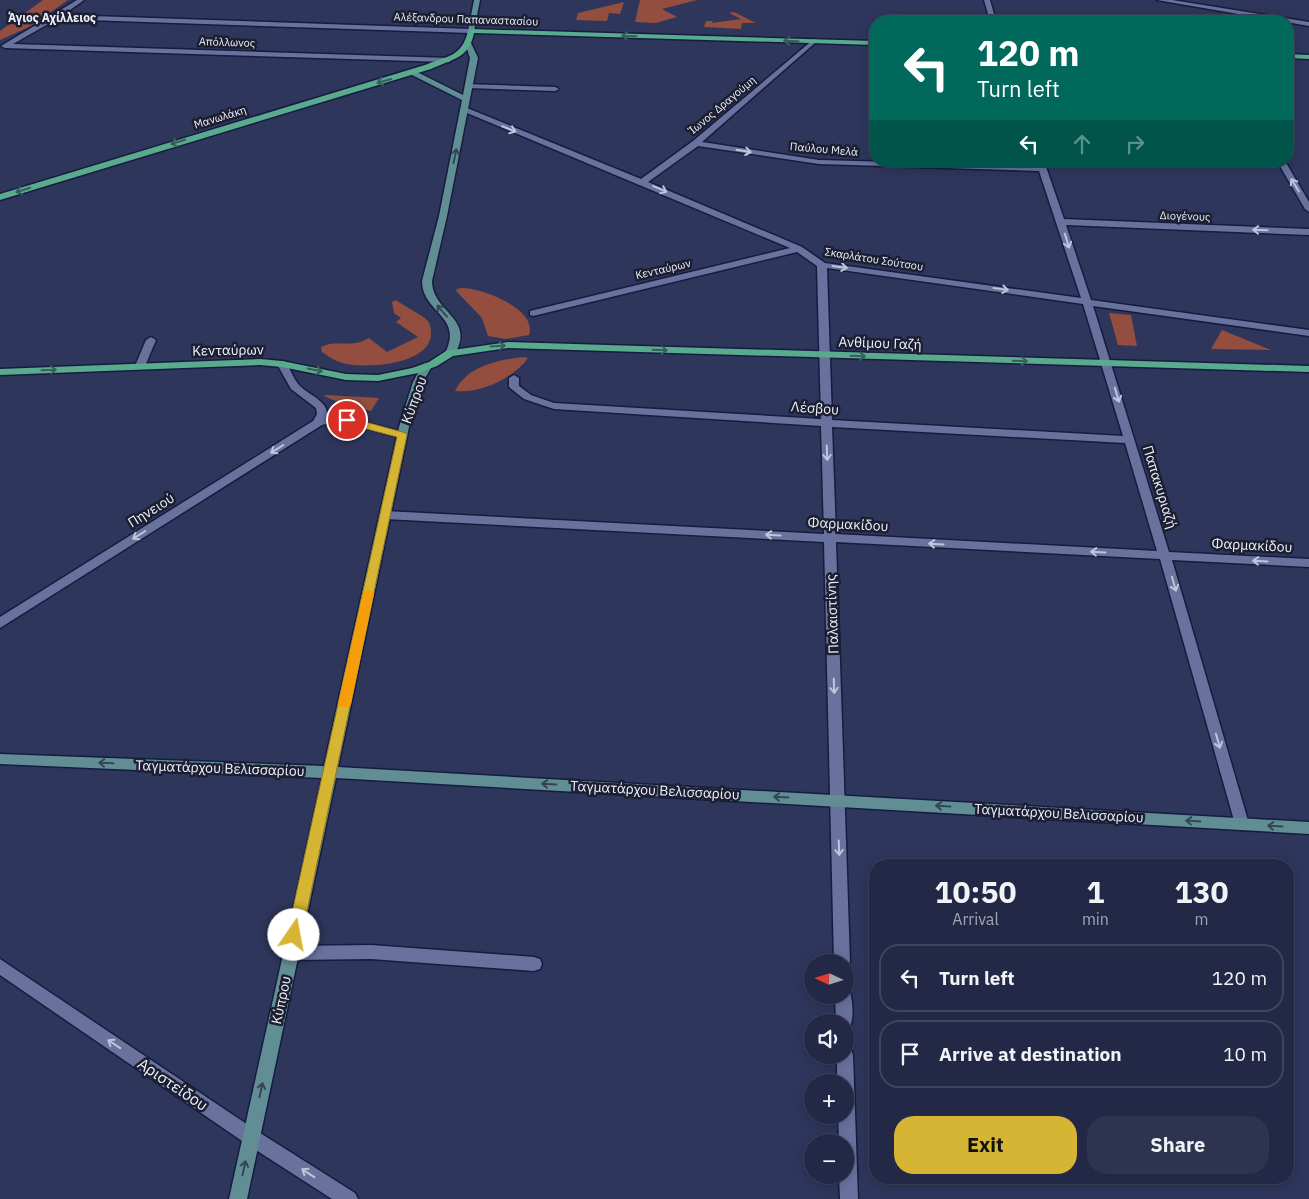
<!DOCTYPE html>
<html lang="en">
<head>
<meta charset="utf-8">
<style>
  :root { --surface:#222845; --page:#2e3450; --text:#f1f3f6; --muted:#a2a6b3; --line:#3f445e; --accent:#d6b534 }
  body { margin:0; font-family:"IBM Plex Sans",sans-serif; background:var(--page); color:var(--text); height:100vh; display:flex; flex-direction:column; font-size:19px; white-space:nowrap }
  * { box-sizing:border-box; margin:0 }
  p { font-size:16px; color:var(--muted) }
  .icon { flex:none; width:28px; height:28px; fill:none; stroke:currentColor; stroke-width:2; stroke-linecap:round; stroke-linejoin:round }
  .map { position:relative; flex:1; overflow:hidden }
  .panel { position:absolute; left:869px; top:859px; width:425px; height:325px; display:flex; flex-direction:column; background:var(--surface); border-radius:20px; box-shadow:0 2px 12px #0003,0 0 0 1px var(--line) }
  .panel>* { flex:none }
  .top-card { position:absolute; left:869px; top:15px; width:425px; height:152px; border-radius:20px; box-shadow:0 2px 12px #0003,0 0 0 1px var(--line); background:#00695c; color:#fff; overflow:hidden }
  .needle { width:32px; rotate:274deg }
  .fabs { position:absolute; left:804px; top:954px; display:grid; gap:10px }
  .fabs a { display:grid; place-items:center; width:50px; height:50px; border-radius:50%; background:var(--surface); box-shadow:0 2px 12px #0003,0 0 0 1px var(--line); font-size:25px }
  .pin { position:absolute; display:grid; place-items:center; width:42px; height:42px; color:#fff; margin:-21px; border:2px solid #fff; border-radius:50%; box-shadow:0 1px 5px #0007 }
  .me { position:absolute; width:55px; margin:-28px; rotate:12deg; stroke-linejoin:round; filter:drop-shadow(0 0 4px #0008) }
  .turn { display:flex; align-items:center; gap:18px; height:105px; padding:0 25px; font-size:22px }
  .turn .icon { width:65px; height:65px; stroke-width:2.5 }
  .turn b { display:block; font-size:35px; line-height:42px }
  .lanes { display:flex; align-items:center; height:48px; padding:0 25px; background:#0003; justify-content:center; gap:25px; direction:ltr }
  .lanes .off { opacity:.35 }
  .eta { display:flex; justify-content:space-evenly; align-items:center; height:85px; text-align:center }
  .eta b { font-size:30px; font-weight:800; line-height:35px }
  .cta { display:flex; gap:10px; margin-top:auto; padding:10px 25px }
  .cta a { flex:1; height:58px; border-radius:20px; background:var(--accent); color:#111; font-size:20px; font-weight:800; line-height:58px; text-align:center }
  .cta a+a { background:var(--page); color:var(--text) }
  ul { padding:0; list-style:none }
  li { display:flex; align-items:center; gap:15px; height:68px; margin:0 10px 8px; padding:0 15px; border:2px solid var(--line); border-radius:20px }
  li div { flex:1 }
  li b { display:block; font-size:19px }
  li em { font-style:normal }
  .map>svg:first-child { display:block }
</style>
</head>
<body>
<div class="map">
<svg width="1309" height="1199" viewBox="0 0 1309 1199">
  <rect width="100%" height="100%" fill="#2e365c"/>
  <g fill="#934e3f">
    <path d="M43 0H68L31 26 0 40V31Z"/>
    <path d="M640 0H697L662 9 677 17 656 23 635 22Z"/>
    <path d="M624 2 620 14 609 13 607 21 576 20 578 13Z"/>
    <path d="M734 12 756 23H742L741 29 704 27 706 21H713L712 23 741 19 729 13Z"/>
    <path d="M462 288C482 288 538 309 529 335L506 339 488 336 482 318 456 291 457 289Z"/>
    <path d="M396 300C404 306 422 315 428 321 431 325 431 331 431 336 427 365 368 368 346 364 337 362 329 357 322 352L321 347C337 339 350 349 369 338L387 352 418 337 396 322 401 318 394 313 392 302Z"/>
    <path d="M1109 313 1131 315 1137 346 1118 345Z"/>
    <path d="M1222 330 1271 350 1211 349Z"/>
    <path d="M523 357 528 358C514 378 480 394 455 391 467 366 498 360 523 357Z"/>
    <path d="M326 395 379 398 371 411 345 405 324 396Z"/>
  </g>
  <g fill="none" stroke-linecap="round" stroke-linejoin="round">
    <defs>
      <g id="lane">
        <path d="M465 84 555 87 559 89 555 91 468 88H465Z"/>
        <path d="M151 337 156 340 145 366 144 368H136L135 366 146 340Z"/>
        <path d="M371 945 534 957 540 959 542 964 540 969 534 971 371 959 291 960 285 958 283 953 285 948 291 946Z"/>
      </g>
      <g id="street">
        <path d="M77 0H84L63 15 471 29 474 31 471 33 57 19 13 44 450 58V62H447L5 48 1 46Z"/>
        <path d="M984 0H990L996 21H990Z"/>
        <path d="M1157 0H1172L1309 22V26Z"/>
        <path d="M814 39 818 41 816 42 702 142 819 160 1038 166 1036 161H1044L1064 219 1309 229V235L1066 225 1091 300 1309 330V336L1093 306 1169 552 1309 559V567L1172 560 1249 824 1247 828 1242 830 1237 828 1235 824 1160 559 836 542 850 962 845 968V962H834L824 542 385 519 379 515 385 511 824 534 821 426 554 409 524 399 509 387V378L514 375 519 378V386L531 395 554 403 821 419 817 266 797 252 533 316 530 315V311L790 248 460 110 467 108 641 179 693 141ZM698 146 819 164 1039 171 1081 298 825 263 802 247 648 182ZM827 268 1083 304 1123 436 832 420ZM832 427 1125 443 1157 551 836 534Z"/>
        <path d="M1277 161H1285L1309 202V212L1305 209Z"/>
        <path d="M282 361 286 362C290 369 294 380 300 386 309 395 332 403 326 418L338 415 406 433 407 435 402 438 338 421 322 425 0 628V617L313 421 317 414 316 408 291 389 277 364Z"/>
        <path d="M0 959 257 1131 355 1193 358 1199H332L245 1143 0 975Z"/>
        <path d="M845 988 849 990C853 999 854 1018 850 1027L845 1029V1022H836L835 995H845Z"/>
        <path d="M845 1047 851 1049 853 1055 858 1199H840L839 1175H845V1142H839L838 1115H845V1082H837V1055H845Z"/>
      </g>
      <g id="secondary">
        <path d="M474 0H480L474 31 471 33 468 31Z"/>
        <path d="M465 43H471L478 58 447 216 432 281C432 313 477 318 454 355L450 356 445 353C464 316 422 313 422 281L439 216 462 100 408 73 415 71 463 95 470 58Z"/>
        <path d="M427 363 432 366 423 382 409 427 338 767 1309 822V834L336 778 247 1199H229L322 778 0 764V754L324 766 399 427 413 382 423 364Z"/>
      </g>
      <g id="primary">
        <path d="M471 29 875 41V45L474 33C469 59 452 59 431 69L0 200V194L425 65C447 56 462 57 468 31Z"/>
        <path d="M1288 54 1309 55V59L1288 58Z"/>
        <path d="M508 342 1309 366V372L508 348 453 356 437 366 418 373 378 381 346 380 282 367 260 365 0 375V369L260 359 282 361 346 374 378 375 412 368 429 362 446 351Z"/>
      </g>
    </defs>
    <use href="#lane" stroke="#161c40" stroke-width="3"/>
    <use href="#street" stroke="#161c40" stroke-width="3"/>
    <use href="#secondary" stroke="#161c40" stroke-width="3"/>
    <use href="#primary" stroke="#161c40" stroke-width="3"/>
    <use href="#lane" fill="#68729d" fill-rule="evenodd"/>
    <use href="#street" fill="#68729d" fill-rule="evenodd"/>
    <use href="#secondary" fill="#618e95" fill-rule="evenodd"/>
    <use href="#primary" fill="#5aaa8d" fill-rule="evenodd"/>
  </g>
  <defs><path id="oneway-shaft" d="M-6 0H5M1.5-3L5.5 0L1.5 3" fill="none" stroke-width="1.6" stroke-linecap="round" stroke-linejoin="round" transform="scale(1.25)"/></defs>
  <g stroke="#375e5a">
    <use href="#oneway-shaft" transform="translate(629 36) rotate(-178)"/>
    <use href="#oneway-shaft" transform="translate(791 41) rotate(-178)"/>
    <use href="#oneway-shaft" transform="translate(384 81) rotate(164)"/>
    <use href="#oneway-shaft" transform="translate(178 142) rotate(163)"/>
    <use href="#oneway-shaft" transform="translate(23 190) rotate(162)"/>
    <use href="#oneway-shaft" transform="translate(498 346) rotate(-4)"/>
    <use href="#oneway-shaft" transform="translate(660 350) rotate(2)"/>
    <use href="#oneway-shaft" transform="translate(858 356) rotate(2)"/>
    <use href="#oneway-shaft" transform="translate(1020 361) rotate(2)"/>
    <use href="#oneway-shaft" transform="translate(49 370) rotate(-2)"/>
    <use href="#oneway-shaft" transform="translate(315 370) rotate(12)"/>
  </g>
  <g stroke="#bfc5da">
    <use href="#oneway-shaft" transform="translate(509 129) rotate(22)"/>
    <use href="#oneway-shaft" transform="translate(744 151) rotate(9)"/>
    <use href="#oneway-shaft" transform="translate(1295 185) rotate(-121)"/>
    <use href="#oneway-shaft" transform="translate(660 189) rotate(23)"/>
    <use href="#oneway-shaft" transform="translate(1260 230) rotate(-178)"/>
    <use href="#oneway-shaft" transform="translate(1067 241) rotate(73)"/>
    <use href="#oneway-shaft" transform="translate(840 267) rotate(8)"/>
    <use href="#oneway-shaft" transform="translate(1001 289) rotate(8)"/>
    <use href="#oneway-shaft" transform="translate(1117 395) rotate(73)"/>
    <use href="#oneway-shaft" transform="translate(277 449) rotate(148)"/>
    <use href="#oneway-shaft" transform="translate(827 453) rotate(88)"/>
    <use href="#oneway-shaft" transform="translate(139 535) rotate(148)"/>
    <use href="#oneway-shaft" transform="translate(773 535) rotate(-177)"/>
    <use href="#oneway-shaft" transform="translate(936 544) rotate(-177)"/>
    <use href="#oneway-shaft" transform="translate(1098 552) rotate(-177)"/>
    <use href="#oneway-shaft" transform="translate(1260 561) rotate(-177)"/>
    <use href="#oneway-shaft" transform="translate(1174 584) rotate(74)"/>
    <use href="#oneway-shaft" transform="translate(834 686) rotate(88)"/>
    <use href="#oneway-shaft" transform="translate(1218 741) rotate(74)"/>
    <use href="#oneway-shaft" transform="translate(839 848) rotate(88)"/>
    <use href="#oneway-shaft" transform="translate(114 1044) rotate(-146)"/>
    <use href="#oneway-shaft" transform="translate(308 1173) rotate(-147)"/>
  </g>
  <g stroke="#344654">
    <use href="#oneway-shaft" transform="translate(455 156) rotate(-78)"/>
    <use href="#oneway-shaft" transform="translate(442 311) rotate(-131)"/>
    <use href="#oneway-shaft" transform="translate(106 763) rotate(-178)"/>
    <use href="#oneway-shaft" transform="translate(549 784) rotate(-177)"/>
    <use href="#oneway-shaft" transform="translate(781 797) rotate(-177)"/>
    <use href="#oneway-shaft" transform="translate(943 806) rotate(-177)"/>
    <use href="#oneway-shaft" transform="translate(1193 821) rotate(-176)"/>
    <use href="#oneway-shaft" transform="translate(1275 826) rotate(-177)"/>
    <use href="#oneway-shaft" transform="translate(261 1090) rotate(-78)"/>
    <use href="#oneway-shaft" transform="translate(244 1168) rotate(-78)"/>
  </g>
  <path fill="#d6b534" stroke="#8b7622" d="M344 418H351L406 433 407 435 302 935 300 939 294 941 289 939 287 935 397 437 344 423Z"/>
  <path fill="#f59e0b" d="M368 589 374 593 351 704 349 707H340L338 704 363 593Z"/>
  <g text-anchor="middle" stroke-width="5" stroke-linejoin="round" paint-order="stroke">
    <g font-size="11" fill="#eef1fb" stroke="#1b1f31">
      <text transform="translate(466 19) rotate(2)" y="4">Αλέξανδρου Παπαναστασίου</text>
      <text transform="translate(227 42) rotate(2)" y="4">Απόλλωνος</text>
      <text transform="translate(722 105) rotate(-40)" y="4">Ίωνος Δραγούμη</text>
      <text transform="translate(220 117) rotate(-17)" y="4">Μανωλάκη</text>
      <text transform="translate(824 149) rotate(5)" y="4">Παύλου Μελά</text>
      <text transform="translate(1185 216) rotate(2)" y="4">Διογένους</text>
      <text transform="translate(874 259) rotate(9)" y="4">Σκαρλάτου Σούτσου</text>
      <text transform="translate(663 269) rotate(-13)" y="4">Κενταύρων</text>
    </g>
    <g font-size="12" font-weight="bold" fill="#eef1fb" stroke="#1b1f31">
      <text x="52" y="22">Άγιος Αχίλλειος</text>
    </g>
    <g font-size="14" fill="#eef1fb" stroke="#1b1f31">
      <text transform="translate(880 343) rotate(2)" y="5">Ανθίμου Γαζή</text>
      <text transform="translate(228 350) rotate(-1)" y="5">Κενταύρων</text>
      <text transform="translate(414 400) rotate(-70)" y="5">Κύπρου</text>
      <text transform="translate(815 408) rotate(4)" y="5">Λέσβου</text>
      <text transform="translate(1160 487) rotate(73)" y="5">Παπακυριαζή</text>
      <text transform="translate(151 510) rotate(-32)" y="5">Πηνειού</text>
      <text transform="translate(848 524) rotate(3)" y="5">Φαρμακίδου</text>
      <text transform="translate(1252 545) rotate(3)" y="5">Φαρμακίδου</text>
      <text transform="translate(832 614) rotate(-92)" y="5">Παλαιστίνης</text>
      <text transform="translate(220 768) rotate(2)" y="5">Ταγματάρχου Βελισσαρίου</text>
      <text transform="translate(655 790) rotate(3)" y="5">Ταγματάρχου Βελισσαρίου</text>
      <text transform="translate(1059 813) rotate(3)" y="5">Ταγματάρχου Βελισσαρίου</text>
      <text transform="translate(281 1000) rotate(-78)" y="5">Κύπρου</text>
    </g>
    <g font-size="16" fill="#eef1fb" stroke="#1b1f31">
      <text transform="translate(173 1084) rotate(34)" y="6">Αριστείδου</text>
    </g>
  </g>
</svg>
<div class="fabs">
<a><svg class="needle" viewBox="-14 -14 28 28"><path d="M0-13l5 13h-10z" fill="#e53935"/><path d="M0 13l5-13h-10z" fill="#a2a6b3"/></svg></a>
<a><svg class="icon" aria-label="sound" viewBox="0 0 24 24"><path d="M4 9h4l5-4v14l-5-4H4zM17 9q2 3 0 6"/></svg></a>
<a>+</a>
<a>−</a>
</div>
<div class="pin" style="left:347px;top:420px;background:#d93025"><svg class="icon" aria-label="arrive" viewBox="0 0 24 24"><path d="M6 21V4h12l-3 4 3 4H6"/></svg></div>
<svg class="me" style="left:294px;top:935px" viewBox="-20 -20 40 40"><circle r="19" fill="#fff"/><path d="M0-13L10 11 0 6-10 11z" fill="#d6b534"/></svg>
<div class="top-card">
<div class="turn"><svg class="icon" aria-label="left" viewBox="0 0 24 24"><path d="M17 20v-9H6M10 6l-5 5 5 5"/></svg><div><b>120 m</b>Turn left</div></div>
<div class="lanes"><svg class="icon" aria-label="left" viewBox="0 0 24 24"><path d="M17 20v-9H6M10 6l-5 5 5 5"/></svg><svg class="icon off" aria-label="ahead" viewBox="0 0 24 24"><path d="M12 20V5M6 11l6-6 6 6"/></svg><svg class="icon off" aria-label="right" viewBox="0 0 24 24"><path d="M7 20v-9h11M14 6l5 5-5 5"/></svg></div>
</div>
<section class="panel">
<div class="eta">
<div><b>10:50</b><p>Arrival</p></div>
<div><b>1</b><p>min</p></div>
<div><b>130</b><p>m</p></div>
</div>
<ul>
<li><svg class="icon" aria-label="left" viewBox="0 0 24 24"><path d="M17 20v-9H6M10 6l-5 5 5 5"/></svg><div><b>Turn left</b></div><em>120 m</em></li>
<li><svg class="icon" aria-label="arrive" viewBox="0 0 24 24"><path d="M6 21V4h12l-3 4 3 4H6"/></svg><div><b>Arrive at destination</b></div><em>10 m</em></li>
</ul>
<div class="cta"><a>Exit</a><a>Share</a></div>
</section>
</div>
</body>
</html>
